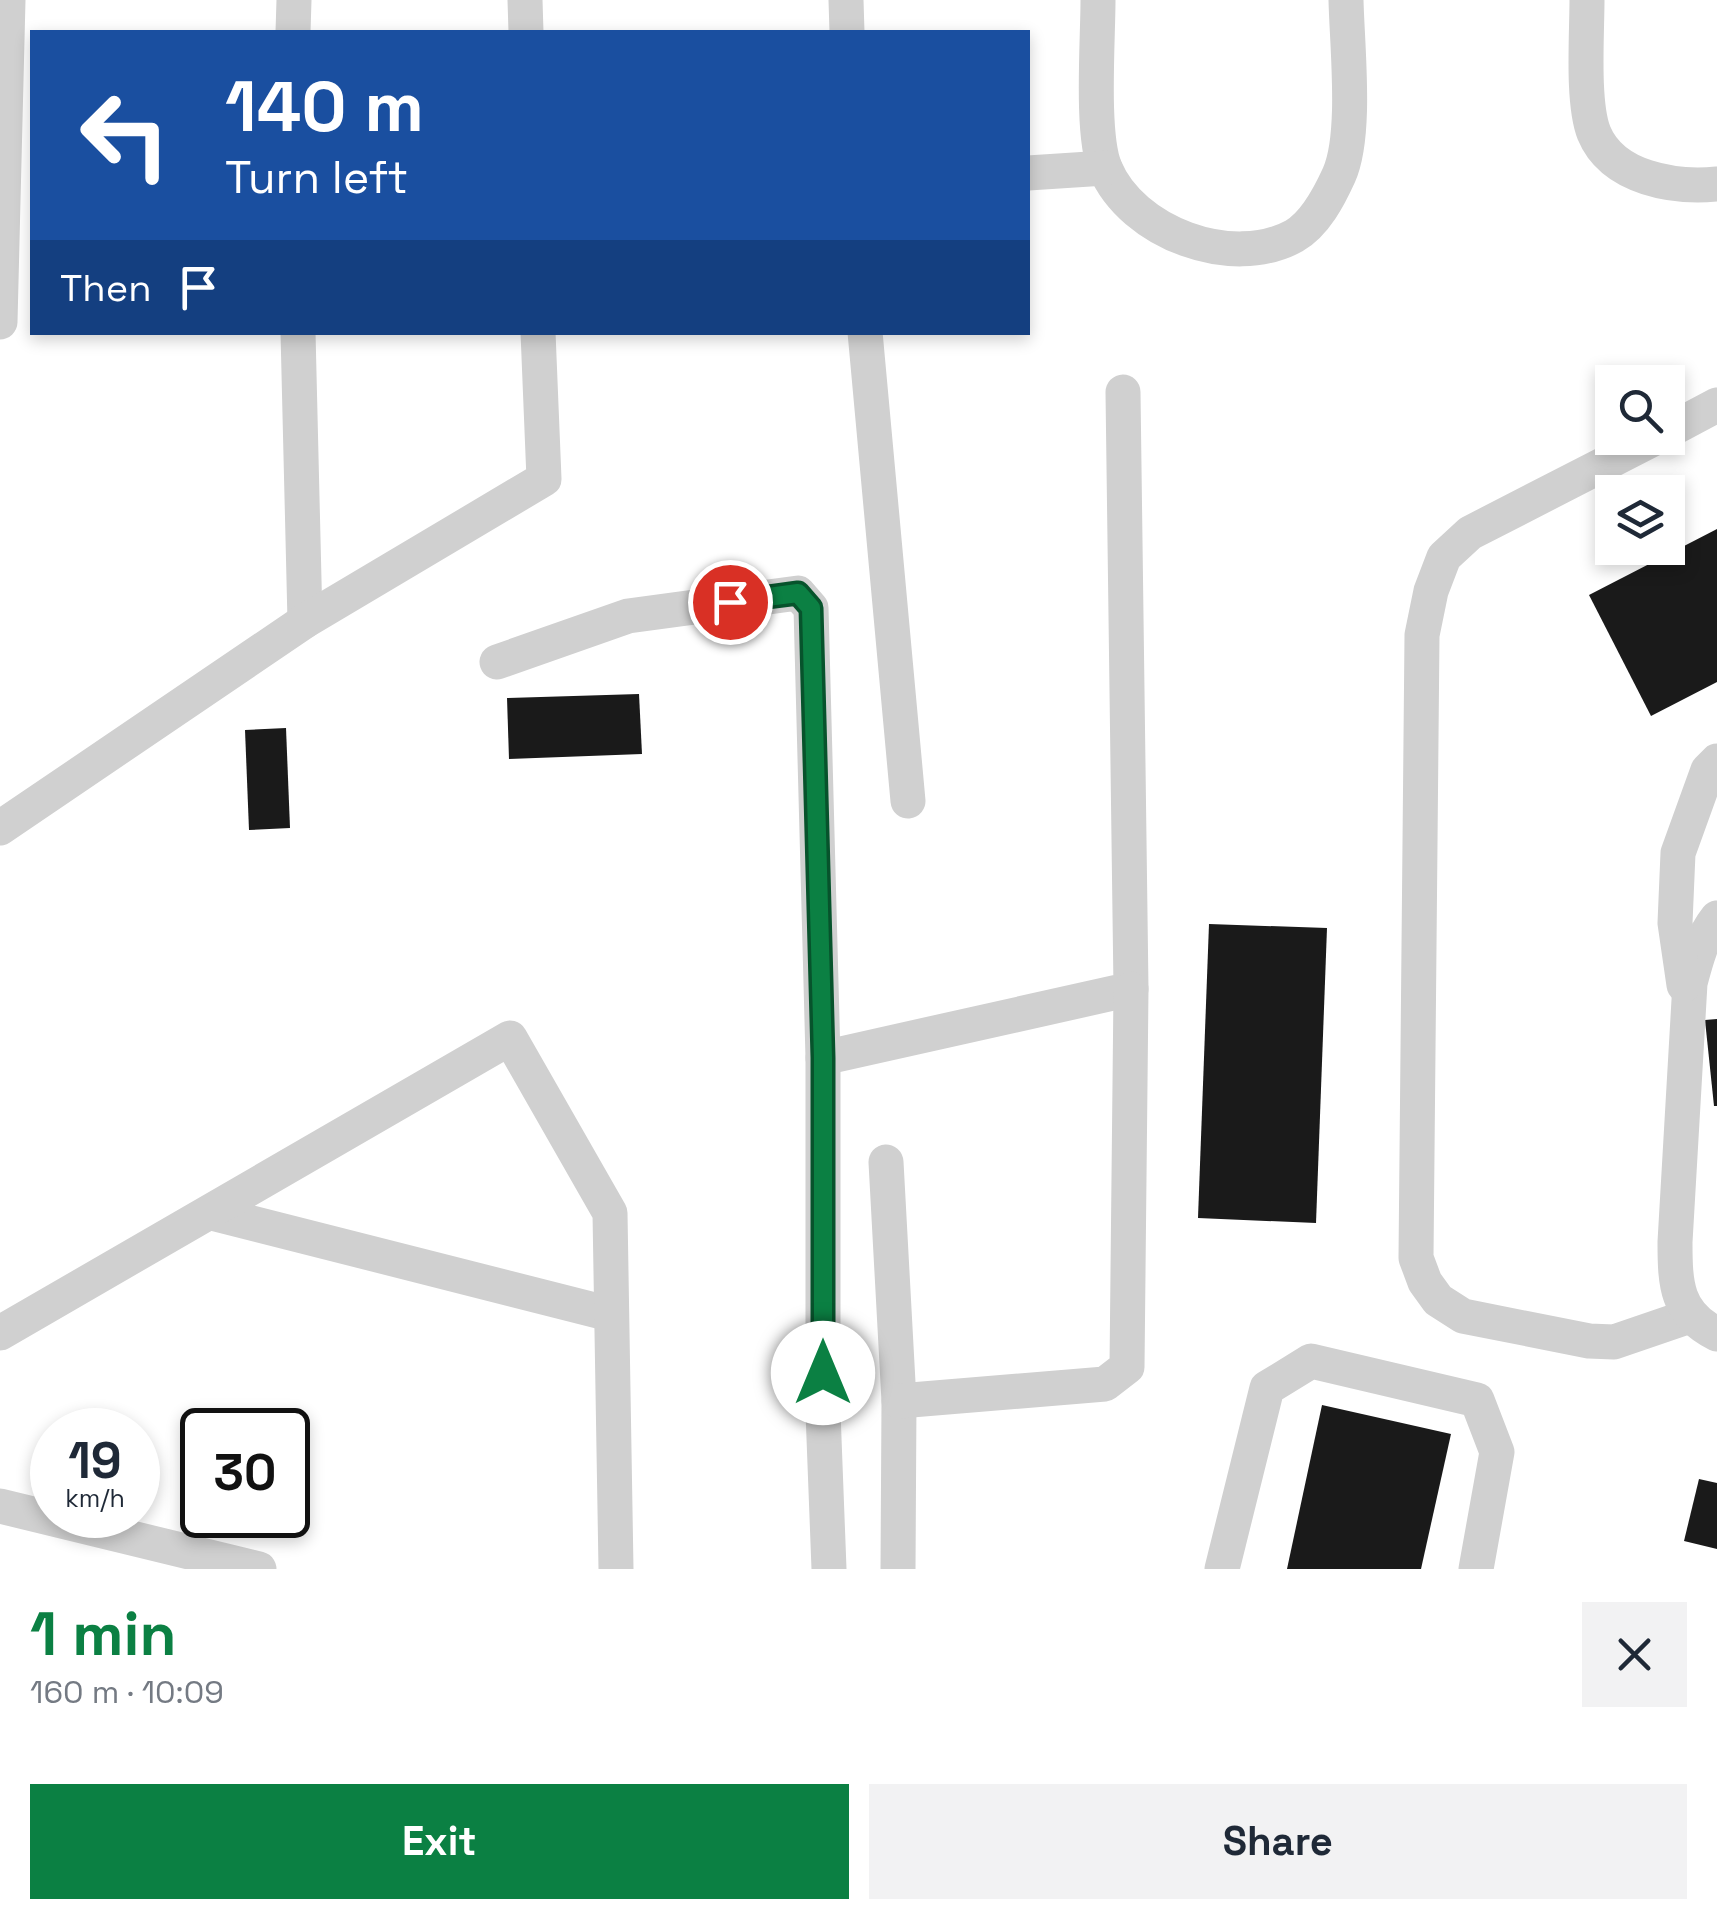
<!DOCTYPE html>
<html lang="en">
<head>
<meta charset="utf-8">
<style>
  :root { --surface:#fff; --page:#f2f2f3; --text:#1f2937; --muted:#747a83; --accent:#0b8043 }
  body { margin:0; font-family:"Space Grotesk",sans-serif; background:var(--page); color:var(--text); height:100vh; display:flex; flex-direction:column; font-size:38px; white-space:nowrap }
  * { box-sizing:border-box; margin:0 }
  p { font-size:32px; color:var(--muted) }
  .icon { flex:none; width:55px; height:55px; fill:none; stroke:currentColor; stroke-width:2; stroke-linecap:round; stroke-linejoin:round }
  .map { position:relative; height:1569px; overflow:hidden }
  .details { display:flex; flex-direction:column; background:var(--surface); flex:1 }
  .details>* { flex:none }
  .hud { position:absolute; left:30px; top:30px; width:1000px; height:305px; border-radius:0px; box-shadow:0 5px 15px #0003; background:#1a4fa0; color:#fff; overflow:hidden }
  .tools { position:absolute; left:1595px; top:365px; display:grid; gap:20px }
  .tools a { display:grid; place-items:center; width:90px; height:90px; border-radius:0px; background:var(--surface); box-shadow:0 5px 15px #0003; font-size:50px }
  .speed { position:absolute; left:30px; top:1408px; display:flex; gap:20px; font-size:50px; font-weight:700; text-align:center }
  .speed>* { display:grid; place-content:center; width:130px; height:130px; border-radius:50%; background:var(--surface); box-shadow:0 5px 15px #0003; line-height:1 }
  .speed small { font-size:25px; font-weight:400 }
  .speed .limit { border:5px solid #111; border-radius:15px; background:#fff; color:#111 }
  .pin { position:absolute; display:grid; place-items:center; width:85px; height:85px; color:#fff; margin:-42px; border:5px solid #fff; border-radius:50%; box-shadow:0 2px 10px #0007 }
  .me { position:absolute; width:110px; margin:-55px; rotate:0deg; stroke-linejoin:round; filter:drop-shadow(0 0 8px #0008) }
  .turn { display:flex; align-items:center; gap:35px; height:210px; padding:0 30px; font-size:45px }
  .turn .icon { width:130px; height:130px; stroke-width:2.5 }
  .turn b { display:block; font-size:70px; line-height:85px }
  .then { display:flex; align-items:center; height:95px; padding:0 30px; background:#0003; gap:20px; font-size:38px }
  .round { display:grid; place-items:center; flex:none; width:105px; height:105px; border-radius:0px; background:var(--page) }
  .summary { display:flex; align-items:center; justify-content:space-between; height:170px; padding:0 30px }
  h1 { font-size:60px; font-weight:700; line-height:75px; color:var(--accent) }
  .cta { display:flex; gap:20px; margin-top:auto; padding:20px 30px }
  .cta a { flex:1; height:115px; border-radius:0px; background:var(--accent); color:#fff; font-size:40px; font-weight:700; line-height:115px; text-align:center }
  .cta a+a { background:var(--page); color:var(--text) }
  .map>svg:first-child { display:block }
</style>
</head>
<body>
<div class="map">
<svg width="1717" height="1569" viewBox="0 0 1717 1569">
  <rect width="100%" height="100%" fill="#fff"/>
  <g fill="#1a1a1a">
    <path d="M1717 529V682L1651 716 1589 595Z"/>
    <path d="M639 694 642 754 509 759 507 698Z"/>
    <path d="M286 728 290 828 249 830 245 730Z"/>
    <path d="M1209 924 1327 928 1316 1223 1198 1218Z"/>
    <path d="M1717 1019V1106H1714L1705 1020Z"/>
    <path d="M1322 1405 1451 1434 1421 1569H1287Z"/>
    <path d="M1699 1479 1717 1483V1549L1684 1541Z"/>
  </g>
  <g fill="none" stroke-linecap="round" stroke-linejoin="round">
    <g stroke="#d0d0d0" stroke-width="35">
      <path d="M525 0 526 32"/>
      <path d="M846 0 847 32"/>
      <path d="M1098 0C1098 41 1091 134 1105 168 1132 233 1232 270 1294 236 1315 224 1329 197 1339 175 1357 135 1347 46 1346 0"/>
      <path d="M1587 0C1587 34 1582 103 1594 133 1613 179 1675 188 1717 184"/>
      <path d="M293 32 294 0"/>
      <path d="M1028 173 1105 168"/>
      <path d="M0 322 8 0"/>
      <path d="M298 332 305 621"/>
      <path d="M865 332 908 801"/>
      <path d="M1668 431 1717 405"/>
      <path d="M1655 438 1470 533 1444 557 1431 591 1422 635 1416 1258 1425 1282 1438 1300 1463 1316 1589 1341 1614 1342 1690 1316"/>
      <path d="M497 662 628 616 798 593 811 608 823 1058V1412L829 1569"/>
      <path d="M0 828 305 621 544 479 538 332"/>
      <path d="M1717 918C1702 937 1696 960 1690 983L1675 1242C1675 1284 1676 1314 1717 1334"/>
      <path d="M1684 985 1675 923 1678 853 1708 770 1717 761"/>
      <path d="M823 1058 1131 989 1123 392"/>
      <path d="M886 1162 899 1401 898 1569"/>
      <path d="M212 1213 610 1314"/>
      <path d="M0 1333 510 1038 610 1213 616 1569"/>
      <path d="M899 1401 1105 1384 1127 1367 1131 989"/>
      <path d="M0 1506 259 1569"/>
      <path d="M1222 1569 1267 1388 1311 1361 1477 1400 1497 1452 1476 1569"/>
    </g>
  </g>
  <g fill="none" stroke-linecap="round" stroke-linejoin="round">
    <defs>
      <path id="route" d="M730 602 798 593 811 608 823 1058V1373"/>
    </defs>
    <use href="#route" stroke="#07532c" stroke-width="25"/>
    <use href="#route" stroke="#0b8043" stroke-width="18"/>
  </g>
</svg>
<div class="tools">
<a><svg class="icon" aria-label="search" viewBox="0 0 24 24"><circle cx="10" cy="10" r="6"/><path d="M15 15l6 6"/></svg></a>
<a><svg class="icon" aria-label="layers" viewBox="0 0 24 24"><path d="M12 4l9 5-9 5-9-5zM3 14l9 5 9-5"/></svg></a>
</div>
<div class="speed"><div>19<small>km/h</small></div><div class="limit">30</div></div>
<div class="pin" style="left:730px;top:602px;background:#d93025"><svg class="icon" aria-label="arrive" viewBox="0 0 24 24"><path d="M6 21V4h12l-3 4 3 4H6"/></svg></div>
<svg class="me" style="left:823px;top:1373px" viewBox="-20 -20 40 40"><circle r="19" fill="#fff"/><path d="M0-13L10 11 0 6-10 11z" fill="#0b8043"/></svg>
<div class="hud">
<div class="turn"><svg class="icon" aria-label="left" viewBox="0 0 24 24"><path d="M17 20v-9H6M10 6l-5 5 5 5"/></svg><div><b>140 m</b>Turn left</div></div>
<div class="then">Then<svg class="icon" aria-label="arrive" viewBox="0 0 24 24"><path d="M6 21V4h12l-3 4 3 4H6"/></svg></div>
</div>
</div>
<section class="details">
<div class="summary"><div><h1>1 min</h1><p>160 m · 10:09</p></div><a class="round"><svg class="icon" aria-label="close" viewBox="0 0 24 24"><path d="M6 6l12 12M18 6L6 18"/></svg></a></div>
<div class="cta"><a>Exit</a><a>Share</a></div>
</section>
</body>
</html>
